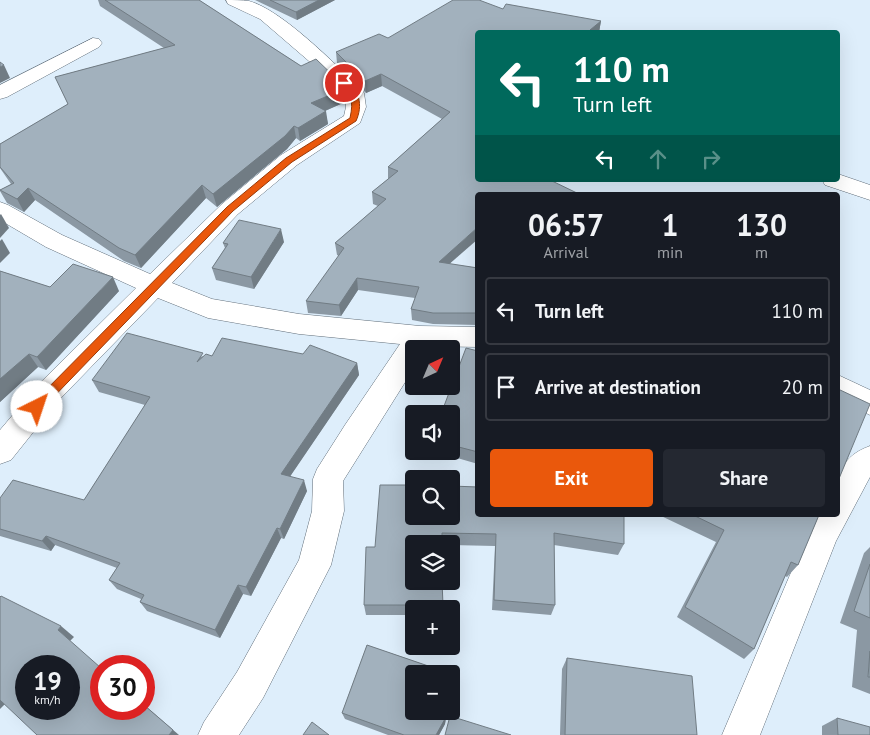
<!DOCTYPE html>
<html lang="en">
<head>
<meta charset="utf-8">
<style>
  :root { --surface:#171b24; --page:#242831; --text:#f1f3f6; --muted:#9ea1a6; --line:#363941; --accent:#ea580c }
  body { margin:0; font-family:"PT Sans",sans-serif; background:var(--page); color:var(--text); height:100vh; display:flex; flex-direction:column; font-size:19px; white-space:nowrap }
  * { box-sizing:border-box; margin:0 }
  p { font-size:16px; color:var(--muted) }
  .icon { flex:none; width:28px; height:28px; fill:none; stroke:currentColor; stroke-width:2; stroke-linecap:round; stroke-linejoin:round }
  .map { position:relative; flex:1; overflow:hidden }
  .sheet { position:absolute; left:475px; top:192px; width:365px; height:325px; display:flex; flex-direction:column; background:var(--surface); border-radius:5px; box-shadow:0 5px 20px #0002 }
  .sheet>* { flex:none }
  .top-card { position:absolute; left:475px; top:30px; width:365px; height:152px; border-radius:5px; box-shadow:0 5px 20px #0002; background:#00695c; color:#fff; overflow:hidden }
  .needle { width:32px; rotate:44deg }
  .controls { position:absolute; left:405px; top:340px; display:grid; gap:10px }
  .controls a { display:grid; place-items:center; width:55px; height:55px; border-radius:5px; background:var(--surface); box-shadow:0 5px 20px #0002; font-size:25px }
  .speed { position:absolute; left:15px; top:655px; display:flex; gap:10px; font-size:25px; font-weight:700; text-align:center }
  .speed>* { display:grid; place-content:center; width:65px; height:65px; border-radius:50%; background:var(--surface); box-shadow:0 5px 20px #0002; line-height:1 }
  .speed small { font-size:12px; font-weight:400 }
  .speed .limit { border:8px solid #d22; background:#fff; color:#111 }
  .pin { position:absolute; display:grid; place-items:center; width:42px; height:42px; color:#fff; margin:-21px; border:2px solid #fff; border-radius:50%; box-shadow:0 1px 5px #0007 }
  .me { position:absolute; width:55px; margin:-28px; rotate:41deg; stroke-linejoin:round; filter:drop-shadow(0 0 4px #0008) }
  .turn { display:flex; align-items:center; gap:18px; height:105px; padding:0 15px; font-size:22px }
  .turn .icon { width:65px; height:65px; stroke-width:2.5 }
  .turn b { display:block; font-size:35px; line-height:42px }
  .lanes { display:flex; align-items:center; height:48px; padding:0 15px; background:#0003; justify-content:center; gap:25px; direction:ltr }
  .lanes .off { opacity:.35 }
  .eta { display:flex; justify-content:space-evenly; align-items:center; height:85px; text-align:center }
  .eta b { font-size:30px; font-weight:600; line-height:35px }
  .action { display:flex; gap:10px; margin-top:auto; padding:10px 15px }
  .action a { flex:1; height:58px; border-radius:5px; background:var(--accent); color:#fff; font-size:20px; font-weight:600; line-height:58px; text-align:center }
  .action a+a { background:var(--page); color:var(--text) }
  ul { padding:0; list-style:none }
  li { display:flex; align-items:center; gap:15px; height:68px; margin:0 10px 8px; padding:0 5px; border:2px solid var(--line); border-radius:5px }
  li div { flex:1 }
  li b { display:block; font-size:19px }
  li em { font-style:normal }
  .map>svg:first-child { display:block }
</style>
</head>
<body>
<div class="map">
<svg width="870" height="735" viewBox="0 0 870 735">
  <rect width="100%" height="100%" fill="#deeefb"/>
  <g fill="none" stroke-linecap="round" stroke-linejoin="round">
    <defs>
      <g id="street">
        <path d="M226 0C233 0 242 0 249 1 282 10 335 64 361 89L364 93 366 107 360 123 297 165 238 214 172 283 212 299 299 314 420 326 478 327V347L427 346 426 349H414V368L343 481 344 511 331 565 263 698 239 735H198L204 722 237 672 299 560 312 511 313 479 317 469 345 425 400 344 299 334 208 318 158 298 59 400 11 460 0 464V430L39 384 136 288 46 247 0 220V202L8 205 62 235 150 274 222 204 281 155 344 116 346 107 344 95 317 68 260 19 228 4Z"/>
        <path d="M93 38 99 39 102 43 99 47 7 97 0 99V85Z"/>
        <path d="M838 174 870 185V200L825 185 822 180H838Z"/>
        <path d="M838 375 870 390V415L838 399Z"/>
        <path d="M870 446V477L836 541 760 735H722L812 523 817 515H838C838 483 834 459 870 446Z"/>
      </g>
    </defs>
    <use href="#street" stroke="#616e7a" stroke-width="1"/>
    <use href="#street" fill="#fff" fill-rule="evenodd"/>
  </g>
  <g fill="#8b98a3">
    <path d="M98 0H199L301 66 342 90 343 103 325 111 328 124 300 141 296 138 287 149 217 207 206 198 141 268 124 261 35 200 24 212 7 203 0 191V190L11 184 0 168V144L68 104 55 77 164 48 100 6Z"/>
    <path d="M255 0H335L297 20Z"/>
    <path d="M503 9 601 21 599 32H478V195L450 264 478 268V325L433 324 412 320 411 309 415 298 358 290 341 316 308 313 306 301 339 256 337 255 335 243 378 206 373 204 372 192 388 179V167L442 119 382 86 366 93 337 63 336 52Z"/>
    <path d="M284 242 254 289 216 280 212 268 225 248 223 243Z"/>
    <path d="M0 271 50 287 119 291 46 370 38 367 0 402Z"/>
    <path d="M478 351V464L433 451H451V414Z"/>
    <path d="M303 354 357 363 359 375 290 476 307 491 284 539 281 538 251 596 243 594 220 638 147 611 140 602 141 599 117 589 109 580 117 568 55 545 51 551 0 536V498L84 500 145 405 99 392 92 380 204 356Z"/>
    <path d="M478 487 624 544 618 555 554 545 555 605 551 615 492 610 495 546 451 545V544H414L442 581V609H414V615H366L364 605 375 547Z"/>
    <path d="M659 515H819L798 565 787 577 785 576 754 649 744 659 677 617 716 542Z"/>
    <path d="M870 547V694L852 687 857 630 840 623 864 553Z"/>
    <path d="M367 645 440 670V674H414V711H429V712L446 717 445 724 439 735H388L345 719 342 713Z"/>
    <path d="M567 658 697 735H560L562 669Z"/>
    <path d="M837 718 870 735H822V726Z"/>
  </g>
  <g fill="#717c84">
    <path d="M319 0H335L297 20 296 12Z"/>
    <path d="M601 21 599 32H589L590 30Z"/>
    <path d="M4 65 10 78 0 83V67Z"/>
    <path d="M381 74 382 86 366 93 365 81Z"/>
    <path d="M342 90 343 103 313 116 311 103Z"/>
    <path d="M326 111 328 124 300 141 298 128Z"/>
    <path d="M294 126 296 138 287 149 217 207 213 194Z"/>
    <path d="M202 185 206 198 141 268 135 255Z"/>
    <path d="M28 188 35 200 24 212 17 199Z"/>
    <path d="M1 214 9 228 0 238V215Z"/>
    <path d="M478 227V239L439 273V262Z"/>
    <path d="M281 229 284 242 254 289 251 277Z"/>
    <path d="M2 239 10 253 0 263V241Z"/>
    <path d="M113 277 119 291 46 370 37 357Z"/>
    <path d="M357 278 358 290 341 316 339 305Z"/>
    <path d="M29 354 38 367 0 402V379Z"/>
    <path d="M357 363 359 375 285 484 281 474Z"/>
    <path d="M304 480 307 491 284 539 280 529Z"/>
    <path d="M277 528 281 538 251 596 246 587Z"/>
    <path d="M46 536 55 545 51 551 42 541Z"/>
    <path d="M238 585 243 594 220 638 215 630Z"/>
    <path d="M61 626 74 637 70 641 58 630Z"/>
    <path d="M0 697 8 701 0 709Z"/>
    <path d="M144 705 179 735H169Z"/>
    <path d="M446 717 445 724 439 735H436Z"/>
  </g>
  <g fill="#a2b1bd" stroke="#717c84" fill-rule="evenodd">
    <path d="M105 0H199L301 66 316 59 341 83 342 90 311 103 326 111 298 128 294 126 285 136 213 194 202 185 135 255 119 248 28 188 17 199 0 190 14 183 0 167V144L68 104 55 77 175 45Z"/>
    <path d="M270 0H319L296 12Z"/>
    <path d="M453 0H479L503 9 506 4 601 21 590 30 597 32H478V180H550L579 194 478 195V227L439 262 478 268V313H433L411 309 419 287 357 278 339 305 306 301 344 248 335 243 386 199 372 192 398 171 388 167 450 112 381 74 365 81 336 52 379 34 388 38Z"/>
    <path d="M0 62 4 65 0 67Z"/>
    <path d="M239 220 281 229 251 277 212 268 228 244 223 243Z"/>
    <path d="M73 264 113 277 37 357 29 354 0 379V271L50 287Z"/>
    <path d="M127 333 203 353 197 362 206 354 212 356 222 338 303 354 310 345 357 363 281 474 304 480 280 529 277 528 246 587 238 585 215 630 140 602 144 595 109 580 120 563 46 536 42 541 0 529V498L13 480 84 500 150 397 92 380Z"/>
    <path d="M466 348 478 351V452L451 445V414H441Z"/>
    <path d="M838 389 870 404 838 481Z"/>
    <path d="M380 485H414V516H451V486L478 487V515H624V544L554 533 555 605 494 600 496 534 442 533V544H414V581H442L443 605H364L366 547H375Z"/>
    <path d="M693 515H819L798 565 791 562 754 649 685 607 724 530Z"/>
    <path d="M870 564V618L854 611Z"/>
    <path d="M1 596 61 626 58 630 101 668V709H144V705L173 730 169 735H37L0 700V597ZM26 666H69V709H26Z"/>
    <path d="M367 645 440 670 439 674H414V711H427L446 717 436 735H404L342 713Z"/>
    <path d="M870 651V677H868Z"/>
    <path d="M567 658 692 676 697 735H565Z"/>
    <path d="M450 716 511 735H445Z"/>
    <path d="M837 718 870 727V735H838Z"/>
    <path d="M312 722 329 735H303Z"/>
  </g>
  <path fill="#ea580c" stroke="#983908" d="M344 80C360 88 363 106 356 121L292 162 233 211 41 410H32L31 407 32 404 227 207 286 158 350 118C354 100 351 96 340 83Z"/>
</svg>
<div class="controls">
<a><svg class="needle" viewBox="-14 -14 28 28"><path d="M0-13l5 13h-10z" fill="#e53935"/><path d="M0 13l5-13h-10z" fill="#9ea1a6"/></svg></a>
<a><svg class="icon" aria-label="sound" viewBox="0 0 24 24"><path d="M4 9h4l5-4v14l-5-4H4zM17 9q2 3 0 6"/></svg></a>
<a><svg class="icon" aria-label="search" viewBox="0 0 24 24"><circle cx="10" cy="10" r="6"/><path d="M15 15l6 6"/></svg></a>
<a><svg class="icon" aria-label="layers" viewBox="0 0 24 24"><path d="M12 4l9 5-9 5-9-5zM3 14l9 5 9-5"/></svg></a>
<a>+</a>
<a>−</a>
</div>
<div class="speed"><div>19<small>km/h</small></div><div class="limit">30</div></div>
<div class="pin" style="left:344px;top:83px;background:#d93025"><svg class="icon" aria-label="arrive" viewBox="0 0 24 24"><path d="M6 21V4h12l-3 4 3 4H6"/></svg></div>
<svg class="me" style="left:37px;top:407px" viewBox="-20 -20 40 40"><circle r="19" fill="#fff"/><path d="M0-13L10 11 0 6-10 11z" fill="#ea580c"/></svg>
<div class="top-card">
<div class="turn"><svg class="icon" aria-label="left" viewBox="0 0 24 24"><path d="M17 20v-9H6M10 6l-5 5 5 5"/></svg><div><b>110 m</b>Turn left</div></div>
<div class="lanes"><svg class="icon" aria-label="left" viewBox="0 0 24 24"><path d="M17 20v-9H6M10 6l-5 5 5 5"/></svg><svg class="icon off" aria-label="ahead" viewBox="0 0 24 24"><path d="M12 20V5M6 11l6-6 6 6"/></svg><svg class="icon off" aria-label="right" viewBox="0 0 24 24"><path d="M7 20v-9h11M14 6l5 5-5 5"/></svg></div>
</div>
<section class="sheet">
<div class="eta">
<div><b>06:57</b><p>Arrival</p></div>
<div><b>1</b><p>min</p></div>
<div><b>130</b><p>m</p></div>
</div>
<ul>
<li><svg class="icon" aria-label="left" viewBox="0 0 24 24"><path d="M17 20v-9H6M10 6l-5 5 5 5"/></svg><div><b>Turn left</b></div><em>110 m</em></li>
<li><svg class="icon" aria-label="arrive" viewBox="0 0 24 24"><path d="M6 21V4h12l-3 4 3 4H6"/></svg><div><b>Arrive at destination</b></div><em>20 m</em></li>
</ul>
<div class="action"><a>Exit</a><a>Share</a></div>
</section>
</div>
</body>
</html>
